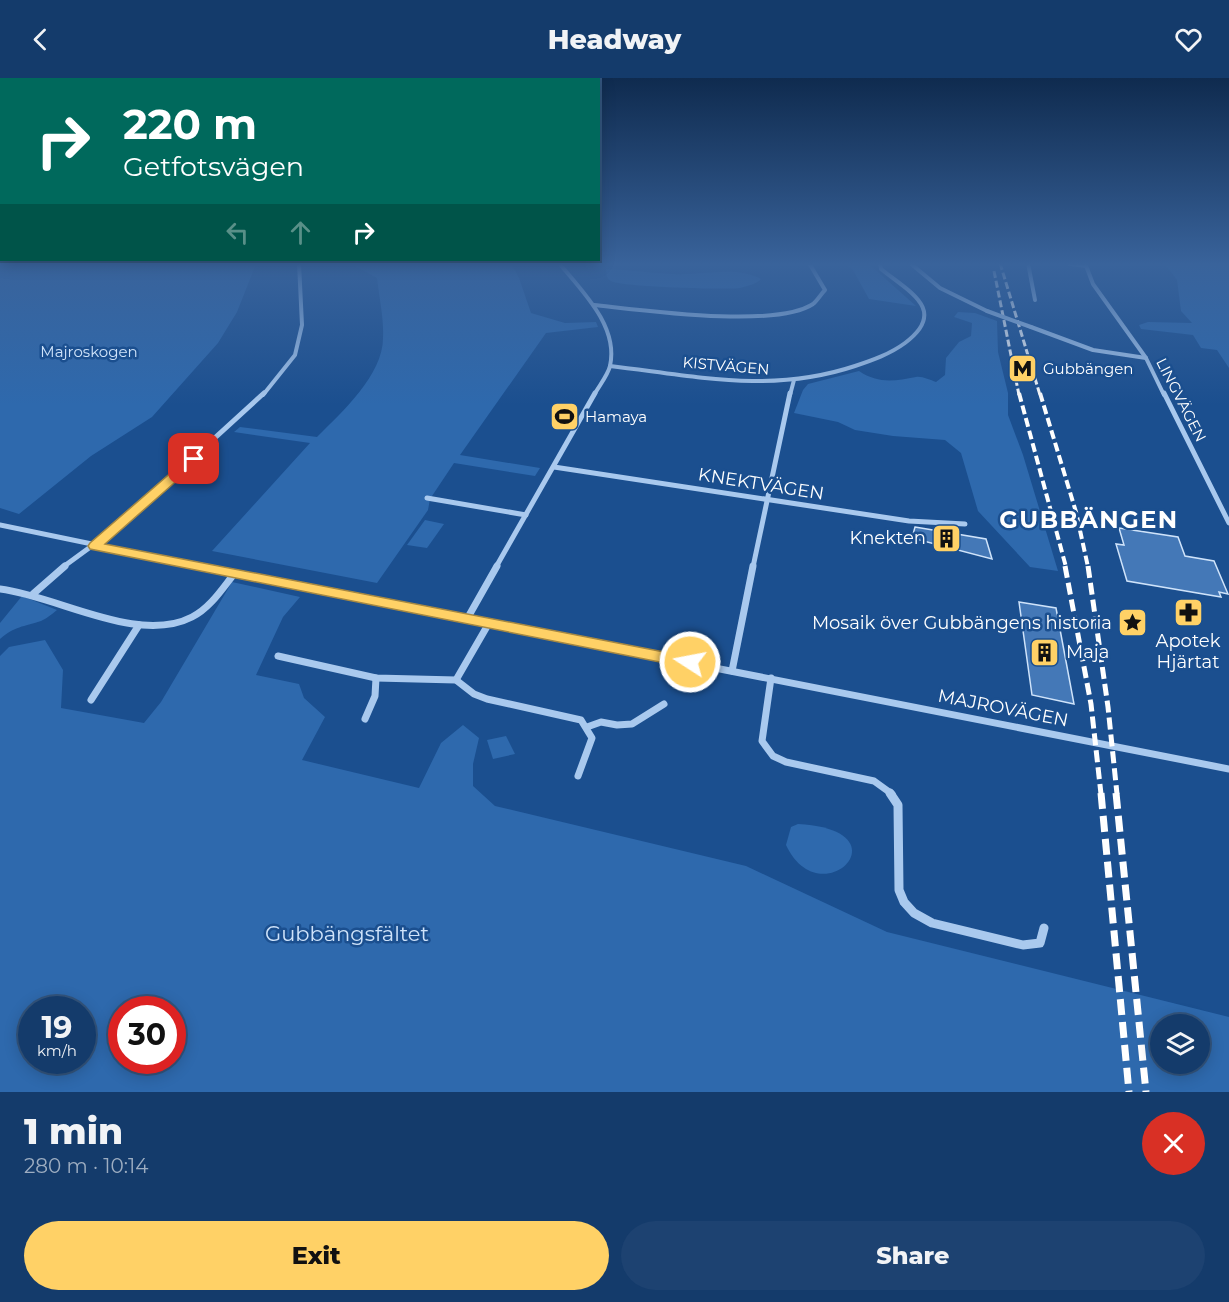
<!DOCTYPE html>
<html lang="en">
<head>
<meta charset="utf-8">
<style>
  :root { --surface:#143b6b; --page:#1d4271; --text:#f1f3f6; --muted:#9dadc1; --line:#33557e; --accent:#ffd166 }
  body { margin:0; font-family:Montserrat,sans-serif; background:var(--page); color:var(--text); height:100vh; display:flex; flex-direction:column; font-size:22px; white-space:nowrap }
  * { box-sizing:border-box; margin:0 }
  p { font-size:20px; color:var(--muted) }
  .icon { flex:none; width:33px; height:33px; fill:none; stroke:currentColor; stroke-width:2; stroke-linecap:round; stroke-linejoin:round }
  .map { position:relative; height:1014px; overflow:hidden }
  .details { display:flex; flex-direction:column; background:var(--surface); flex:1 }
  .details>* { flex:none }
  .guide { position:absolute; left:0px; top:0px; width:600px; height:183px; box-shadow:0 3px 15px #0003,0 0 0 2px var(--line); background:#00695c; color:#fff; overflow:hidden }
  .controls { position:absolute; left:1150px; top:936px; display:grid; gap:12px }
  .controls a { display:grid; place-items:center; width:60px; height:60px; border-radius:50%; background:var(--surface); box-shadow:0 3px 15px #0003,0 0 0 2px var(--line); font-size:30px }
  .speed { position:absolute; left:18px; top:918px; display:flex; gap:12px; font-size:30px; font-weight:700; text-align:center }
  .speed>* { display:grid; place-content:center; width:78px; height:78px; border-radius:50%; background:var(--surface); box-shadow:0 3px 15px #0003,0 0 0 2px var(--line); line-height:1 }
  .speed small { font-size:15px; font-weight:400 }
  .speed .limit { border:9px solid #d22; background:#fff; color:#111 }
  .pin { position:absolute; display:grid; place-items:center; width:51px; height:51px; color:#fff; margin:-26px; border-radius:12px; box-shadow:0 3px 9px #0006 }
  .me { position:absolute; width:66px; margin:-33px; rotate:281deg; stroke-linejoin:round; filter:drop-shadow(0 0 4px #0008) }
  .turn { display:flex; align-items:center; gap:21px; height:126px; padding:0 24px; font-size:27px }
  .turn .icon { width:78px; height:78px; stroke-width:2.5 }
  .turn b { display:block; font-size:42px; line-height:51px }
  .lanes { display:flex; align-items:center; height:57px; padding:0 24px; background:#0003; justify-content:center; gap:30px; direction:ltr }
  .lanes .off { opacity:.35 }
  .round { display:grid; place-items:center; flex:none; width:63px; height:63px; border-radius:32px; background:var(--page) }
  .summary { display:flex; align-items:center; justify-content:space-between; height:102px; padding:0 24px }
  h1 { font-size:36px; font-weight:800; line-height:45px }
  .button { display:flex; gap:12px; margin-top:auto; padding:12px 24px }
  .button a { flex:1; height:69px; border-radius:36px; background:var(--accent); color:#111; font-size:24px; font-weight:800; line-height:69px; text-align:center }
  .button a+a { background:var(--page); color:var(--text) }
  header { display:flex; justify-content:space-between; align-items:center; height:78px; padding:0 24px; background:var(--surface); font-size:27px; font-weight:800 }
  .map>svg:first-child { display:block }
</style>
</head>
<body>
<header><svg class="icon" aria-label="back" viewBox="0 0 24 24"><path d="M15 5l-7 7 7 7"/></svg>Headway<svg class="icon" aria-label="heart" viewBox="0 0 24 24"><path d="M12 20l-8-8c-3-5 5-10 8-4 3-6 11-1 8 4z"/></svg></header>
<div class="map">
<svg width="1229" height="1014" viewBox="0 0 1229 1014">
  <rect width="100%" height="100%" fill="#1b4f8f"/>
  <g fill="#2e69ad" fill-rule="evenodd">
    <path d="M0 185H269L256 186 237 234 218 265 152 339 91 378 19 436 0 430Z"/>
    <path d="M355 185H511L519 200 531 235 565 245 596 244 598 249 546 255 460 377 540 390 535 398 454 385 430 421 428 432 377 505 212 473 310 365 234 354 240 349 317 359C342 334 383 297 383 260 384 240 379 219 377 200L357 189Z"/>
    <path d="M850 185H870V187L916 228 869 221 853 192 847 187Z"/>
    <path d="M1164 185H1229V290L1217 272 1201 270 1193 257 1141 251 1139 247 1148 244 1192 245 1181 233 1177 202Z"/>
    <path d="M606 191C629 192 650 195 673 196 701 198 735 187 761 201 757 206 747 208 740 210 727 212 620 209 611 203 606 201 607 196 606 191Z"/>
    <path d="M958 234 975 235 997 243 998 274 1008 315V337L1023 377 1058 493 1030 489 978 433 961 375 945 362 893 358 855 352 838 344 794 335 803 312 808 306 859 293C878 306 895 303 916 299 922 298 930 302 936 304L945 297 946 280 959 264 971 258 972 245 954 239Z"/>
    <path d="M425 442 444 446 427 470 407 467Z"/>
    <path d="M232 504 300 519 283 539 256 597 299 606 304 620 325 639 302 682 419 710 441 665 463 647 479 660 473 686V708L495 728 746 788 887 854 1229 939V1014H0V578L9 569 45 562 63 592 61 630 144 645 161 624ZM32 932H82V982H32ZM122 932H172V982H122ZM1161 946H1200V986H1161Z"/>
    <path d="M22 518 57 532C52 536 46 541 41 543 23 549 15 548 0 561V545Z"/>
    <path d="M506 658 515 676 493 681 487 662Z"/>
    <path d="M798 746C909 752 820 840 786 767L791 749Z"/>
  </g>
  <g fill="#4478b7" stroke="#cfe3fa" stroke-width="1.5">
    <path d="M915 449 986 461 992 481 912 460Z"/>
    <path d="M1119 450 1178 459 1185 478 1214 483 1228 516 1219 514 1221 519 1127 503 1116 466 1124 467Z"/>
    <path d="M1019 524 1056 530 1074 626 1032 617Z"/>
  </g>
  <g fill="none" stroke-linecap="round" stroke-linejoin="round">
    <g stroke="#a9c9ee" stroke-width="4">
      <path d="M559 185C581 212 619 248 610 288 608 297 599 308 594 317"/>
      <path d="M910 185 940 210 987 233"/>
      <path d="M1028 185 1035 222"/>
      <path d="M1063 185 1086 188"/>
      <path d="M1085 185 1093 206 1146 280 1164 317"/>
      <path d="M594 227C641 232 775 251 813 226 817 223 821 216 825 212L809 185"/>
      <path d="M1031 249 1093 272 1146 280"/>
      <path d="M610 288C695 298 771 316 855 288 873 282 890 276 905 265 949 232 908 213 881 191L880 185"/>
      <path d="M263 317 295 277 302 247 299 185"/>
      <path d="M790 317 794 302"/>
    </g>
    <g stroke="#a9c9ee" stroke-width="5">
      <path d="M1164 315 1229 445"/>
      <path d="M554 389 909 443 965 446"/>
      <path d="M427 420 526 437"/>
      <path d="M0 447 203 489"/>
      <path d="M63 489 115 451 264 315"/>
      <path d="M496 489 595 315"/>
      <path d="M753 489 790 315"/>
    </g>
    <g stroke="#a9c9ee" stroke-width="7">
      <path d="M196 488 1229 691"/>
      <path d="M0 511C58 518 138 567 192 539 210 530 222 511 234 496"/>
      <path d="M33 516 65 488"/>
      <path d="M467 541 497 488"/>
      <path d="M278 578 376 600 456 602 474 616 487 621 581 642 592 660 578 698"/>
      <path d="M732 593 753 488"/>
      <path d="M771 600 762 663 773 678 786 684 874 703 892 716"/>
      <path d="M456 602 489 545"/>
      <path d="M91 622 139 547"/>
      <path d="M365 641 375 618 376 600"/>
      <path d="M587 649 601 644 617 647 632 646 664 626"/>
    </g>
    <path stroke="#a9c9ee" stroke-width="9" d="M890 715 898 727 899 812 904 824 914 835 932 845 1023 867 1040 865 1044 850"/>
    <g stroke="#fff" stroke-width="3" stroke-dasharray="7 3" stroke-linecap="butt">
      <path d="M1000 185 1040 317"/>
      <path d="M994 193 1019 317"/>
    </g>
    <g stroke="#fff" stroke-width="4" stroke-dasharray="9 4" stroke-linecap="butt">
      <path d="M1019 315 1066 489"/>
      <path d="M1040 315 1076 434 1088 489"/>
    </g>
    <g stroke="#fff" stroke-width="5" stroke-dasharray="12 5" stroke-linecap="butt">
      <path d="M1065 488 1091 626 1101 716"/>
      <path d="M1088 488 1108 629 1117 716"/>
    </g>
    <g stroke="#fff" stroke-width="7" stroke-dasharray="16 7" stroke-linecap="butt">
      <path d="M1101 715 1129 1014"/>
      <path d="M1116 715 1146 1014"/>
    </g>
    <path stroke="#a9c9ee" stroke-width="4" d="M987 233 1031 249"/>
  </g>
  <linearGradient id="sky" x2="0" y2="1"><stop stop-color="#0f2b4f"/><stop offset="0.57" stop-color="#39639b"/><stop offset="1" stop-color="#39639b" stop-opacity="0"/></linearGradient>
  <rect width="1229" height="327" fill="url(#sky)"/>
  <path fill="#ffd166" stroke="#a68842" stroke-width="1.5" d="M194 378 198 379V384L105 466 690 579 695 580 698 584 695 588 690 590 90 471 88 468 90 465 189 379Z"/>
  <defs>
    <symbol id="metro-square" viewBox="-11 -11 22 22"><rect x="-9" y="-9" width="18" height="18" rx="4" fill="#ffd166" stroke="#1b4f8f"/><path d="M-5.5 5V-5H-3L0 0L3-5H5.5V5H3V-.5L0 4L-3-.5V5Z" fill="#111"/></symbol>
    <symbol id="stadium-square" viewBox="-11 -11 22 22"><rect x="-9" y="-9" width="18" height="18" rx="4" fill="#ffd166" stroke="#1b4f8f"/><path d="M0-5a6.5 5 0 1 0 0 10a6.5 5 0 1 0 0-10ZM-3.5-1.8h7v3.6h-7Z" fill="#111"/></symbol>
    <symbol id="building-square" viewBox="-11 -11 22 22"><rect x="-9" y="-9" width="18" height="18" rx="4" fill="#ffd166" stroke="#1b4f8f"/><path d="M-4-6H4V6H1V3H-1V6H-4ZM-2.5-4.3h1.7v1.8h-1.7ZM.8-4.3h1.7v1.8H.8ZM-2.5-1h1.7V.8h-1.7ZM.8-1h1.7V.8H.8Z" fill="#111"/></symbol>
    <symbol id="pharmacy-square" viewBox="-11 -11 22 22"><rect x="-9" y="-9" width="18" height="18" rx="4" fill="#ffd166" stroke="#1b4f8f"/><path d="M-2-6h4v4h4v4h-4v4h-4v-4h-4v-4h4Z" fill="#111"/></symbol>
    <symbol id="sight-square" viewBox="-11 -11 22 22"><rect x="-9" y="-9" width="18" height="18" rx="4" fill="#ffd166" stroke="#1b4f8f"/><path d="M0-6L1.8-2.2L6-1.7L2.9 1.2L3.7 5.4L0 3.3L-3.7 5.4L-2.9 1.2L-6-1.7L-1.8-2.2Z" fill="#111"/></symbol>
  </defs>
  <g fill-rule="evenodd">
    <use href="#metro-square" x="1006" y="274" width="33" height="33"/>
    <use href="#stadium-square" x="548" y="322" width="33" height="33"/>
    <use href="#building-square" x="930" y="444" width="33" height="33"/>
    <use href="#pharmacy-square" x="1172" y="518" width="33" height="33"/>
    <use href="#sight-square" x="1116" y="528" width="33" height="33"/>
    <use href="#building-square" x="1028" y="558" width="33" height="33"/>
  </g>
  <g text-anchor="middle" stroke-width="5" stroke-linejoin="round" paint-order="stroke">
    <g font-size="15" fill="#cfe3fa" stroke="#1b4f8f">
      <text x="89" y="279">Majroskogen</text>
    </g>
    <g font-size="15" fill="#fff" stroke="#1b4f8f">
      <text transform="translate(726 288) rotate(5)" y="5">KISTVÄGEN</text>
      <text transform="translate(1181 322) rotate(63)" y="5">LINGVÄGEN</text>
    </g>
    <g font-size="15" fill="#fff" stroke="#1b4f8f" text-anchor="start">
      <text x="1043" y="296">Gubbängen</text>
      <text x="585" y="344">Hamaya</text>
    </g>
    <g font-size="18" fill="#fff" stroke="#1b4f8f">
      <text transform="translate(761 406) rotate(9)" y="6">KNEKTVÄGEN</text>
      <text transform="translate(1003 630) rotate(11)" y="6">MAJROVÄGEN</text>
    </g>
    <g font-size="18" fill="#fff" stroke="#1b4f8f" text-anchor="end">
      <text x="926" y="466">Knekten</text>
      <text x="1112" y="551">Mosaik över Gubbängens historia</text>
      <text x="1188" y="569" text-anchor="middle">Apotek<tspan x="1188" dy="21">Hjärtat</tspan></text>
      <text x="1066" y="580" text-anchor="start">Maja</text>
    </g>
    <g font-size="21" fill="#cfe3fa" stroke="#1b4f8f">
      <text x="347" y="863">Gubbängsfältet</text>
    </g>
    <g font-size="24" font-weight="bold" letter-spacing="1.5" fill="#fff" stroke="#1b4f8f">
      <text x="1089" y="450">GUBBÄNGEN</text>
    </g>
  </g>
</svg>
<div class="controls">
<a><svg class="icon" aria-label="layers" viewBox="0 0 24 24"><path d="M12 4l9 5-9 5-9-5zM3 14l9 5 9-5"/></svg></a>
</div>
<div class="speed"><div>19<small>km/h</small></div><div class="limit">30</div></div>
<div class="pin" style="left:194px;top:381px;background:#d93025"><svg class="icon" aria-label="arrive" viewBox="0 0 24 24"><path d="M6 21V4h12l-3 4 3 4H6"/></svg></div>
<svg class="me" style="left:690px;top:584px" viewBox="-20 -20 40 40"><circle r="17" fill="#ffd166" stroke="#fff" stroke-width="3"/><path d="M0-11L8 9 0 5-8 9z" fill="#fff"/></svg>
<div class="guide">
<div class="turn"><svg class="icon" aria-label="right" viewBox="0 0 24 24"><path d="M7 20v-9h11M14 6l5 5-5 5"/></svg><div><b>220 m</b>Getfotsvägen</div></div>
<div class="lanes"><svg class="icon off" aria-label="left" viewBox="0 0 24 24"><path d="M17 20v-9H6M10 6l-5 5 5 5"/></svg><svg class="icon off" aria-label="ahead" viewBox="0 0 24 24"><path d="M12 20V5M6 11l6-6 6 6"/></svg><svg class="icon" aria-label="right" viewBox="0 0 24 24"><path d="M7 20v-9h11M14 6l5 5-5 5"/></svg></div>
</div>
</div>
<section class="details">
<div class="summary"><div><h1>1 min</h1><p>280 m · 10:14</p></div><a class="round" style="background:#d93025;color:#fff"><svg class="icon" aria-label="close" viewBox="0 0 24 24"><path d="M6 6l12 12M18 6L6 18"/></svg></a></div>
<div class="button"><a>Exit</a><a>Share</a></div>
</section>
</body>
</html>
